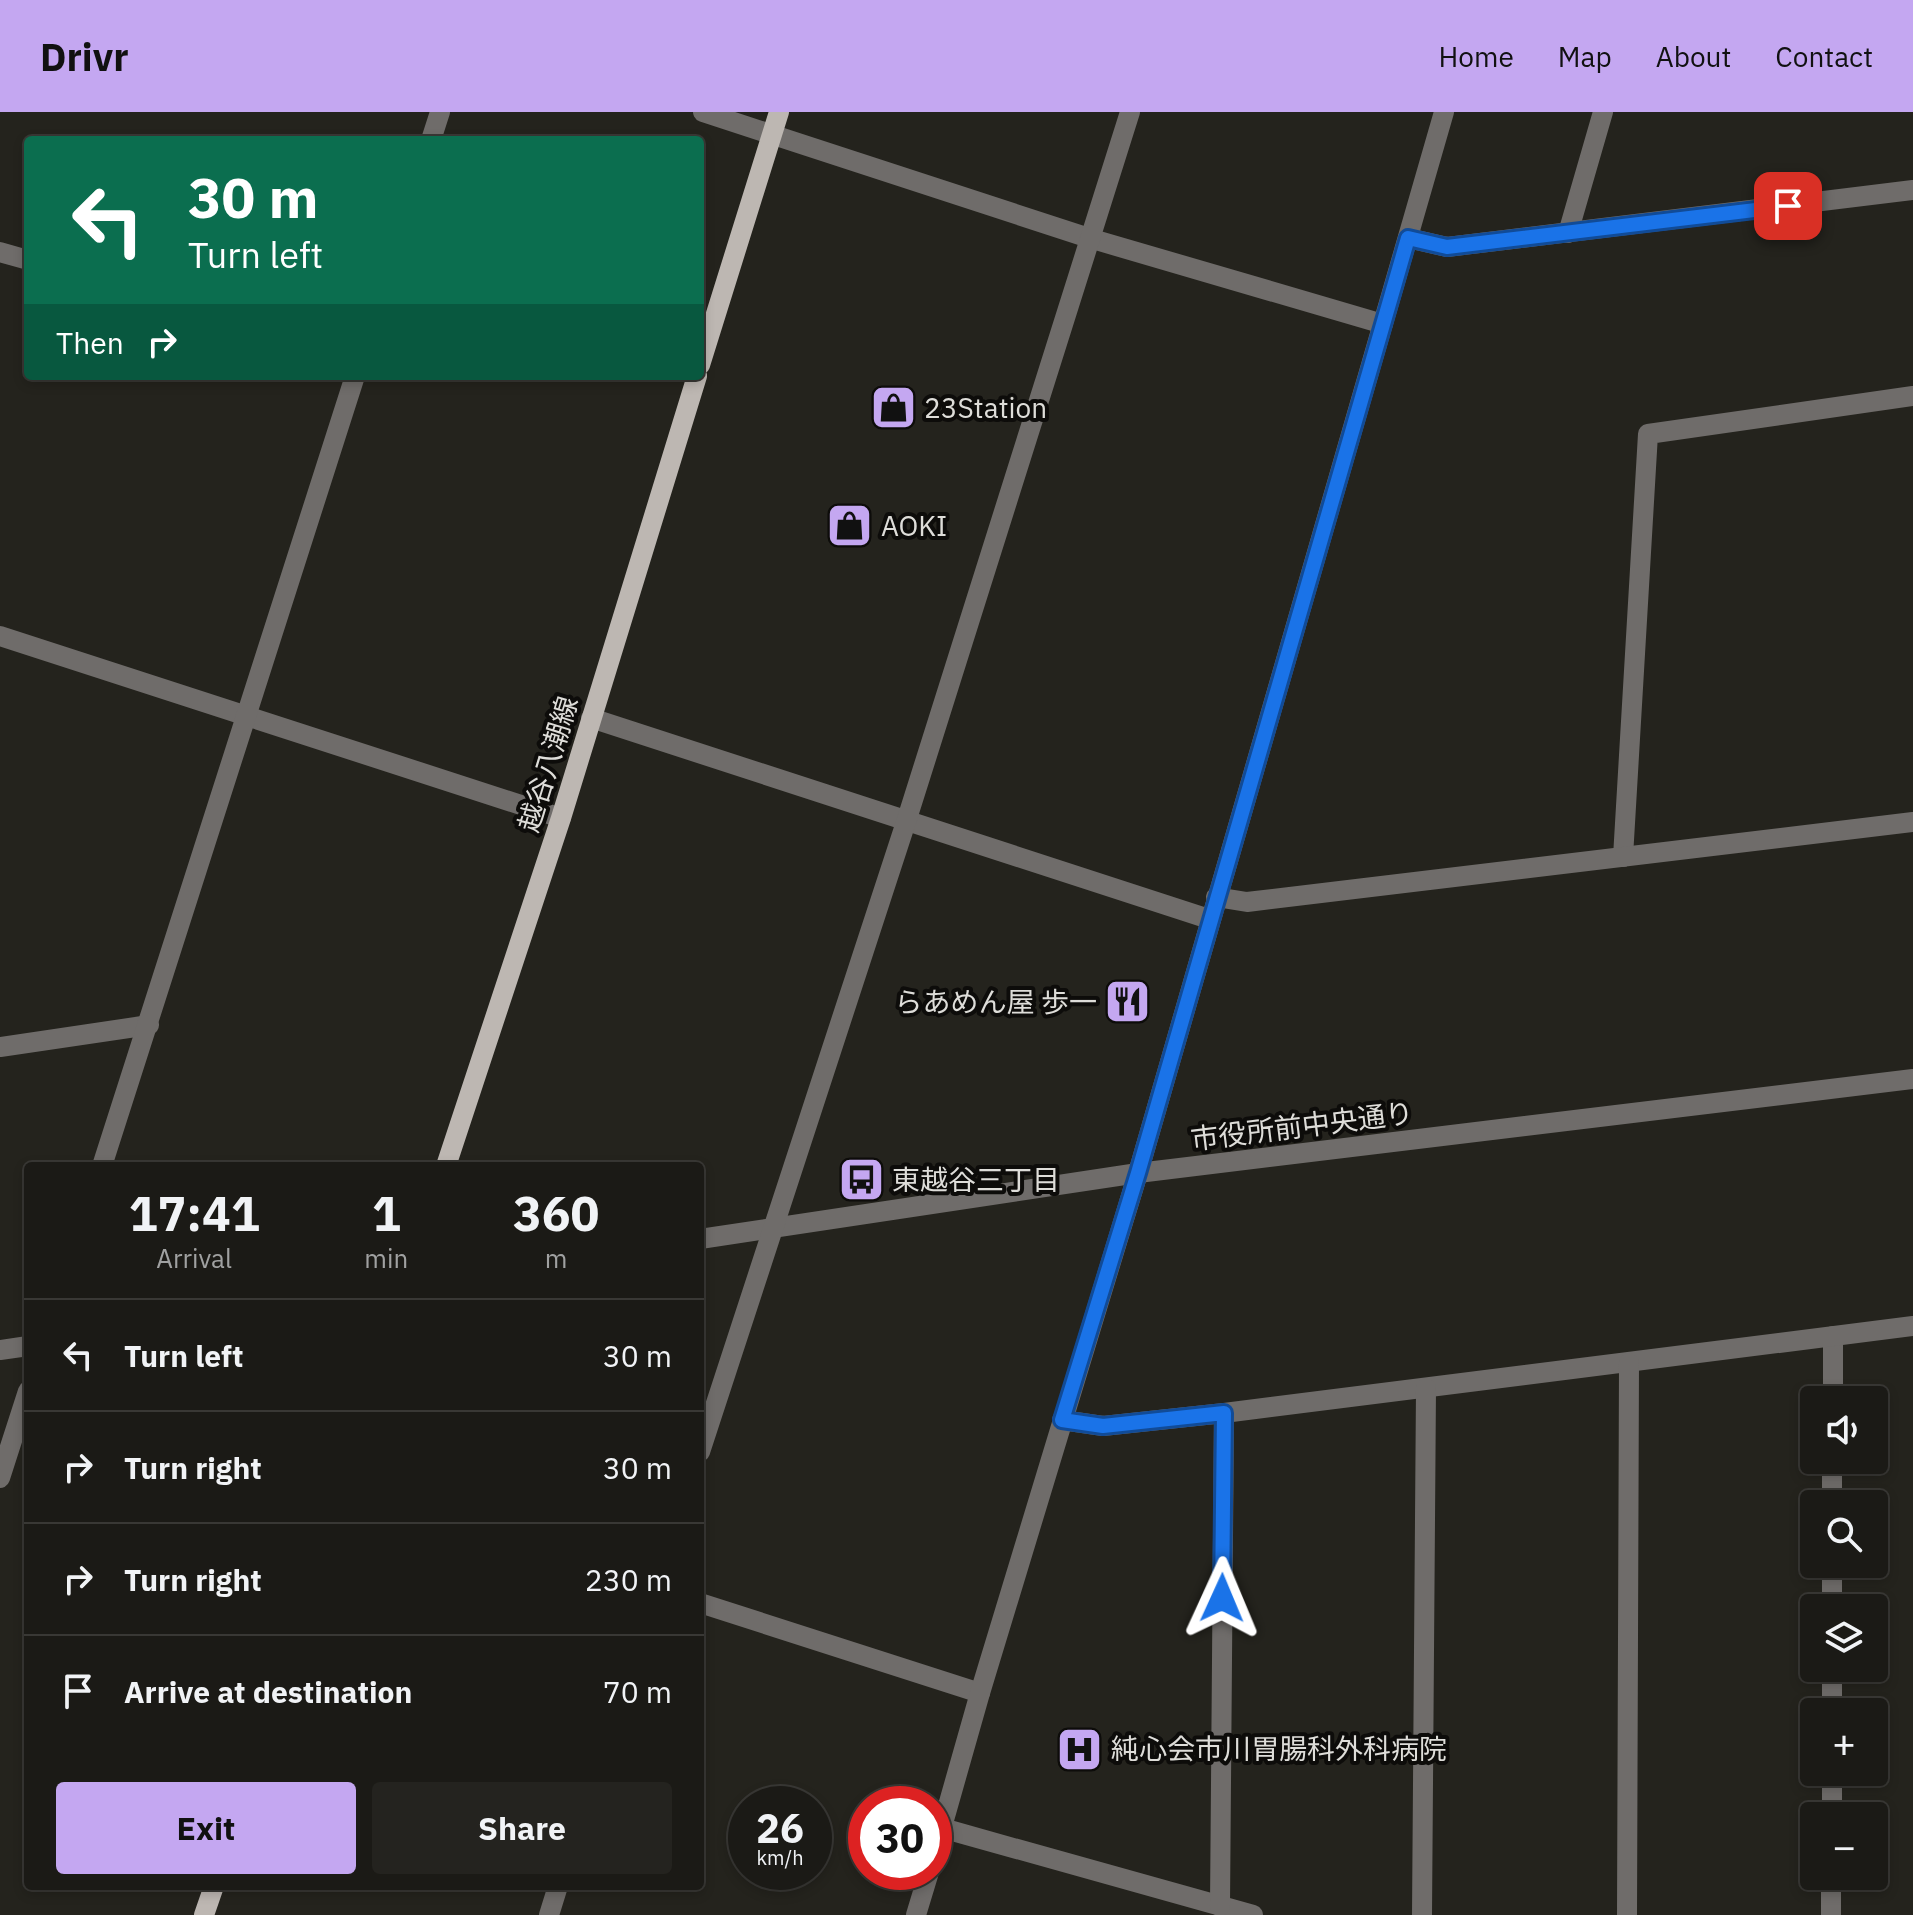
<!DOCTYPE html>
<html lang="en">
<head>
<meta charset="utf-8">
<style>
  :root { --surface:#1b1a16; --page:#24231f; --text:#f1f3f6; --muted:#a0a1a1; --line:#393835; --accent:#c4a7f1 }
  body { margin:0; font-family:"IBM Plex Sans","Noto Sans JP",sans-serif; background:var(--page); color:var(--text); height:100vh; display:flex; flex-direction:column; font-size:30px; white-space:nowrap }
  * { box-sizing:border-box; margin:0 }
  p { font-size:26px; color:var(--muted) }
  .icon { flex:none; width:44px; height:44px; fill:none; stroke:currentColor; stroke-width:2; stroke-linecap:round; stroke-linejoin:round }
  .map { position:relative; flex:1; overflow:hidden }
  .side { position:absolute; left:24px; top:1050px; width:680px; height:728px; display:flex; flex-direction:column; background:var(--surface); border-radius:8px; box-shadow:0 4px 12px #0003,0 0 0 2px var(--line) }
  .side>* { flex:none }
  .guide { position:absolute; left:24px; top:24px; width:680px; height:244px; border-radius:8px; box-shadow:0 4px 12px #0003,0 0 0 2px var(--line); background:#0b6e4f; color:#fff; overflow:hidden }
  .tools { position:absolute; left:1800px; top:1274px; display:grid; gap:16px }
  .tools a { display:grid; place-items:center; width:88px; height:88px; border-radius:8px; background:var(--surface); box-shadow:0 4px 12px #0003,0 0 0 2px var(--line); font-size:40px }
  .speed { position:absolute; left:728px; top:1674px; display:flex; gap:16px; font-size:40px; font-weight:700; text-align:center }
  .speed>* { display:grid; place-content:center; width:104px; height:104px; border-radius:50%; background:var(--surface); box-shadow:0 4px 12px #0003,0 0 0 2px var(--line); line-height:1 }
  .speed small { font-size:20px; font-weight:400 }
  .speed .limit { border:12px solid #d22; background:#fff; color:#111 }
  .pin { position:absolute; display:grid; place-items:center; width:68px; height:68px; color:#fff; margin:-34px; border-radius:16px; box-shadow:0 4px 12px #0006 }
  .me { position:absolute; width:88px; margin:-44px; rotate:1deg; stroke-linejoin:round; filter:drop-shadow(0 0 6px #0008) }
  .turn { display:flex; align-items:center; gap:28px; height:168px; padding:0 32px; font-size:36px }
  .turn .icon { width:104px; height:104px; stroke-width:2.5 }
  .turn b { display:block; font-size:56px; line-height:68px }
  .then { display:flex; align-items:center; height:76px; padding:0 32px; background:#0003; gap:16px; font-size:30px }
  .eta { display:flex; justify-content:space-evenly; align-items:center; height:136px; text-align:center }
  .eta b { font-size:48px; font-weight:700; line-height:56px }
  .action { display:flex; gap:16px; margin-top:auto; padding:16px 32px }
  .action a { flex:1; height:92px; border-radius:8px; background:var(--accent); color:#111; font-size:32px; font-weight:700; line-height:92px; text-align:center }
  .action a+a { background:var(--page); color:var(--text) }
  ul { padding:0; list-style:none }
  li { display:flex; align-items:center; gap:24px; height:112px; padding:0 32px; border-top:2px solid var(--line) }
  li div { flex:1 }
  li b { display:block; font-size:30px }
  li em { font-style:normal }
  header { display:flex; align-items:center; gap:48px; box-sizing:border-box; height:112px; padding:0 40px; background:var(--accent); color:#111 }
  header strong { font-size:38px }
  nav { display:flex; gap:44px; margin-inline-start:auto; font-size:28px }
  .map>svg:first-child { display:block }
</style>
</head>
<body>
<header>
<strong>Drivr</strong>
<nav><a>Home</a><a>Map</a><a>About</a><a>Contact</a></nav>
</header>
<div class="map">
<svg width="1913" height="1803" viewBox="0 0 1913 1803">
  <rect width="100%" height="100%" fill="#24231d"/>
  <g fill="none" stroke-linecap="round" stroke-linejoin="round">
    <g stroke="#6f6c6a" stroke-width="20">
      <path d="M703 0 1089 126 1383 212"/>
      <path d="M431 28 440 0"/>
      <path d="M1568 121 1603 0"/>
      <path d="M1408 126 1447 135 1913 78"/>
      <path d="M0 140 28 148"/>
      <path d="M0 524 561 706"/>
      <path d="M591 606 1209 807"/>
      <path d="M1623 745 1648 322 1913 284"/>
      <path d="M1216 785 1247 790 1913 710"/>
      <path d="M0 935 149 913"/>
      <path d="M102 1054 355 264"/>
      <path d="M700 1127 1138 1061 1913 967"/>
      <path d="M0 1238 28 1234"/>
      <path d="M1833 1288V1224"/>
      <path d="M1062 1308 1103 1314 1224 1301 1913 1214"/>
      <path d="M700 1340 906 710 1130 0"/>
      <path d="M0 1366 28 1279"/>
      <path d="M1832 1392V1348"/>
      <path d="M700 1491 980 1581"/>
      <path d="M1832 1496V1452"/>
      <path d="M1832 1600V1556"/>
      <path d="M1832 1704V1660"/>
      <path d="M942 1716 1253 1803"/>
      <path d="M934 1743 980 1581 1138 1061 1444 0"/>
      <path d="M1220 1794 1224 1301"/>
      <path d="M549 1803 558 1774"/>
      <path d="M916 1803 929 1760"/>
      <path d="M1422 1803 1426 1276"/>
      <path d="M1627 1803 1629 1251"/>
      <path d="M1831 1803V1764"/>
    </g>
    <g stroke="#bdb7b2" stroke-width="20">
      <path d="M700 253 779 0"/>
      <path d="M446 1054 561 706 697 264"/>
      <path d="M204 1803 214 1774"/>
    </g>
  </g>
  <g fill="none" stroke-linecap="round" stroke-linejoin="round">
    <defs>
      <path id="route" d="M1222 1486 1224 1301 1103 1314 1062 1308 1138 1061 1408 126 1447 135 1788 94"/>
    </defs>
    <use href="#route" stroke="#114b97" stroke-width="20"/>
    <use href="#route" stroke="#1a73e8" stroke-width="14"/>
  </g>
  <defs>
    <symbol id="shop-square" viewBox="-11 -11 22 22"><rect x="-9" y="-9" width="18" height="18" rx="4" fill="#c4a7f1" stroke="#0d0c0a"/><path d="M-5-2.5h2.3a2.7 3.5 0 0 1 5.4 0H5L5.5 6h-11ZM-1.5-2.5h3a1.5 2.3 0 0 0-3 0Z" fill="#111"/></symbol>
    <symbol id="restaurant-square" viewBox="-11 -11 22 22"><rect x="-9" y="-9" width="18" height="18" rx="4" fill="#c4a7f1" stroke="#0d0c0a"/><path d="M-5-6h1v4h1v-4h1v4h1v-4h1v5L-1.5 .5V6h-2V.5L-5-1ZM5-6V6H3V1.5H1.5Q1.5-4 5-6Z" fill="#111"/></symbol>
    <symbol id="bus-square" viewBox="-11 -11 22 22"><rect x="-9" y="-9" width="18" height="18" rx="4" fill="#c4a7f1" stroke="#0d0c0a"/><path d="M-5-6H5V4H4V6H2V4H-2V6H-4V4H-5ZM-3.5-4V0h7V-4ZM-3.5 1.2v1.5H-2V1.2ZM2 1.2v1.5H3.5V1.2Z" fill="#111"/></symbol>
    <symbol id="hospital-square" viewBox="-11 -11 22 22"><rect x="-9" y="-9" width="18" height="18" rx="4" fill="#c4a7f1" stroke="#0d0c0a"/><path d="M-5-5h3v3.5h4V-5h3V5h-3V1.5h-4V5h-3Z" fill="#111"/></symbol>
  </defs>
  <g fill-rule="evenodd">
    <use href="#shop-square" x="868" y="270" width="51" height="51"/>
    <use href="#shop-square" x="824" y="388" width="51" height="51"/>
    <use href="#restaurant-square" x="1102" y="864" width="51" height="51"/>
    <use href="#bus-square" x="836" y="1042" width="51" height="51"/>
    <use href="#hospital-square" x="1054" y="1612" width="51" height="51"/>
  </g>
  <g text-anchor="middle" stroke-width="8" stroke-linejoin="round" paint-order="stroke">
    <g font-size="28" fill="#deddd9" stroke="#0d0c0a" text-anchor="start">
      <text x="924" y="306">23Station</text>
      <text x="881" y="424">AOKI</text>
      <text x="1097" y="900" text-anchor="end">らあめん屋 歩一</text>
      <text x="892" y="1078">東越谷三丁目</text>
      <text x="1111" y="1647">純心会市川胃腸科外科病院</text>
    </g>
    <g font-size="28" fill="#deddd9" stroke="#0d0c0a">
      <text transform="translate(548 652) rotate(-73)" y="10">越谷八潮線</text>
      <text transform="translate(1302 1014) rotate(-7)" y="10">市役所前中央通り</text>
    </g>
  </g>
</svg>
<div class="tools">
<a><svg class="icon" aria-label="sound" viewBox="0 0 24 24"><path d="M4 9h4l5-4v14l-5-4H4zM17 9q2 3 0 6"/></svg></a>
<a><svg class="icon" aria-label="search" viewBox="0 0 24 24"><circle cx="10" cy="10" r="6"/><path d="M15 15l6 6"/></svg></a>
<a><svg class="icon" aria-label="layers" viewBox="0 0 24 24"><path d="M12 4l9 5-9 5-9-5zM3 14l9 5 9-5"/></svg></a>
<a>+</a>
<a>−</a>
</div>
<div class="speed"><div>26<small>km/h</small></div><div class="limit">30</div></div>
<div class="pin" style="left:1788px;top:94px;background:#d93025"><svg class="icon" aria-label="arrive" viewBox="0 0 24 24"><path d="M6 21V4h12l-3 4 3 4H6"/></svg></div>
<svg class="me" style="left:1222px;top:1486px" viewBox="-20 -20 40 40"><path d="M0-17L14 15 0 8-14 15z" fill="#1a73e8" stroke="#fff" stroke-width="4"/></svg>
<div class="guide">
<div class="turn"><svg class="icon" aria-label="left" viewBox="0 0 24 24"><path d="M17 20v-9H6M10 6l-5 5 5 5"/></svg><div><b>30 m</b>Turn left</div></div>
<div class="then">Then<svg class="icon" aria-label="right" viewBox="0 0 24 24"><path d="M7 20v-9h11M14 6l5 5-5 5"/></svg></div>
</div>
<section class="side">
<div class="eta">
<div><b>17:41</b><p>Arrival</p></div>
<div><b>1</b><p>min</p></div>
<div><b>360</b><p>m</p></div>
</div>
<ul>
<li><svg class="icon" aria-label="left" viewBox="0 0 24 24"><path d="M17 20v-9H6M10 6l-5 5 5 5"/></svg><div><b>Turn left</b></div><em>30 m</em></li>
<li><svg class="icon" aria-label="right" viewBox="0 0 24 24"><path d="M7 20v-9h11M14 6l5 5-5 5"/></svg><div><b>Turn right</b></div><em>30 m</em></li>
<li><svg class="icon" aria-label="right" viewBox="0 0 24 24"><path d="M7 20v-9h11M14 6l5 5-5 5"/></svg><div><b>Turn right</b></div><em>230 m</em></li>
<li><svg class="icon" aria-label="arrive" viewBox="0 0 24 24"><path d="M6 21V4h12l-3 4 3 4H6"/></svg><div><b>Arrive at destination</b></div><em>70 m</em></li>
</ul>
<div class="action"><a>Exit</a><a>Share</a></div>
</section>
</div>
</body>
</html>
